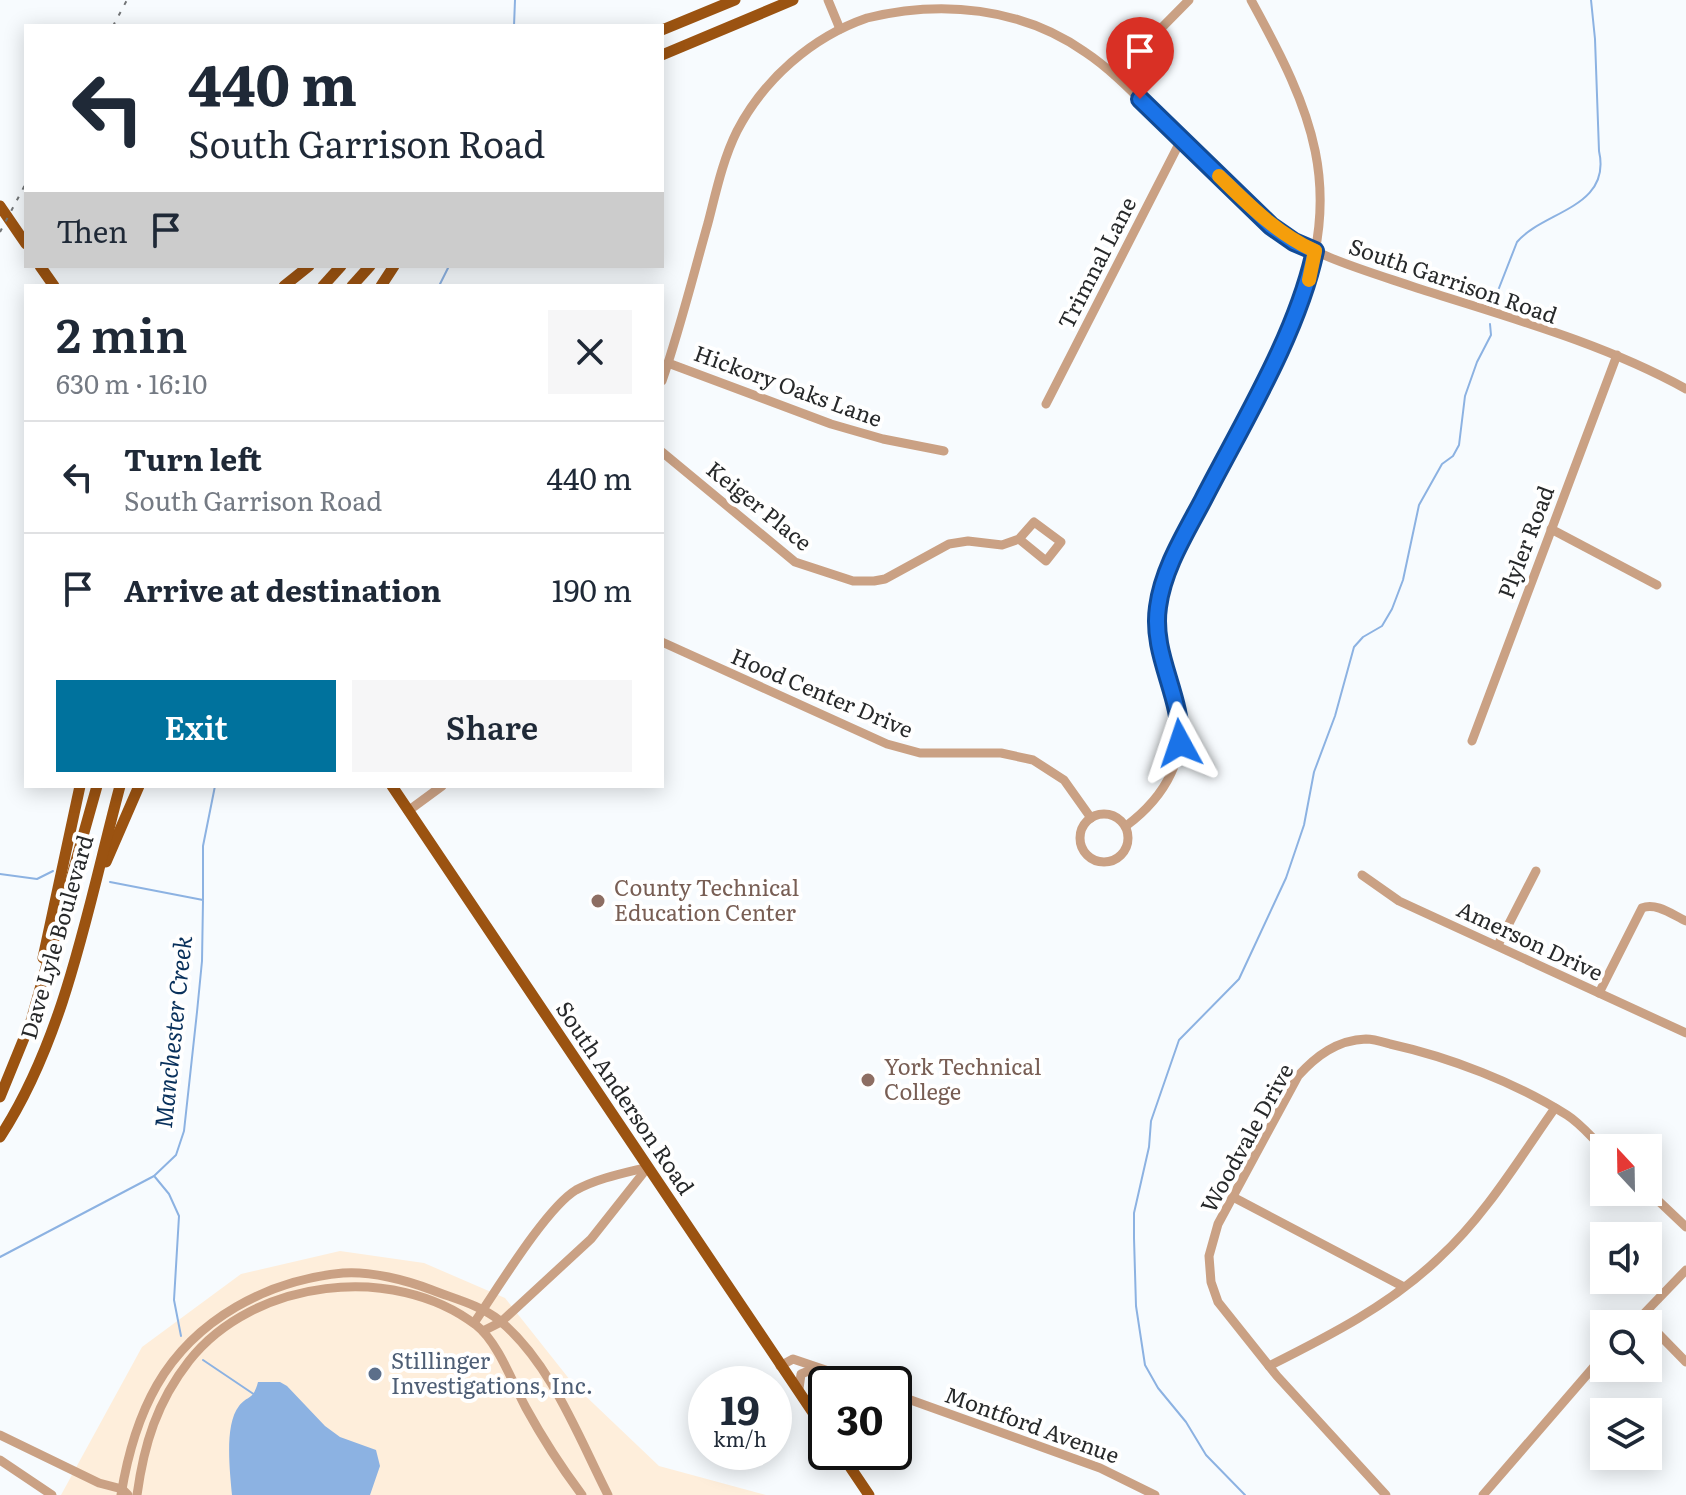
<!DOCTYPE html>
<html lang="en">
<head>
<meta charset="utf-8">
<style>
  :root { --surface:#fff; --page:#f6f6f7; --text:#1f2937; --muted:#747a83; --line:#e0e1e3; --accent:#00729d }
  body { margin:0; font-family:Literata,serif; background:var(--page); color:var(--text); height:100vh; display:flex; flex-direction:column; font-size:30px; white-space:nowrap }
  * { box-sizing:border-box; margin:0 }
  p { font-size:26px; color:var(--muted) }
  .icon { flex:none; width:44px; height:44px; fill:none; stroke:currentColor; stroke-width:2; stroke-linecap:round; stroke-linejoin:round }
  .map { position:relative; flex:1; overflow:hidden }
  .drawer { position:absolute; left:24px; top:284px; width:640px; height:504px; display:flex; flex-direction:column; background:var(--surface); border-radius:0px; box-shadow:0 4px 20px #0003 }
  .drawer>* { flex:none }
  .top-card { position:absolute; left:24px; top:24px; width:640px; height:244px; border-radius:0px; box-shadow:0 4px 20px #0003; background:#fff; color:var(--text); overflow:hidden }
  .needle { width:52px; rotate:338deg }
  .controls { position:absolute; left:1590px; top:1134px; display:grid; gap:16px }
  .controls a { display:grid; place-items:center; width:72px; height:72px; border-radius:0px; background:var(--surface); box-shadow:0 4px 20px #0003; font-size:40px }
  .speed { position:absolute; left:688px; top:1366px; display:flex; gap:16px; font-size:40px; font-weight:700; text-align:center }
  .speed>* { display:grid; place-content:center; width:104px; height:104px; border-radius:50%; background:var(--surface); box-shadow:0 4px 20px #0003; line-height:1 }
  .speed small { font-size:20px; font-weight:400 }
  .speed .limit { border:4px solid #111; border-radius:12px; background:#fff; color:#111 }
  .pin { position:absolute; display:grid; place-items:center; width:68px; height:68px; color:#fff; margin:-82px -34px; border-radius:50% 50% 50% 0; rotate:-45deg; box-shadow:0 0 8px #0007 }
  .pin .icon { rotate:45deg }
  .me { position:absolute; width:88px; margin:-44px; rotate:355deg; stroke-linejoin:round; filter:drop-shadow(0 0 6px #0008) }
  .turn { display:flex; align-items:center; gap:28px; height:168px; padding:0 32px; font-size:36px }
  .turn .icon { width:104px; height:104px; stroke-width:2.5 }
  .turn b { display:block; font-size:56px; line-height:68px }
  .then { display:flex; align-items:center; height:76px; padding:0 32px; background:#0003; gap:16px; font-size:30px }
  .round { display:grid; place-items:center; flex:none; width:84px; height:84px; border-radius:0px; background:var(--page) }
  .head { display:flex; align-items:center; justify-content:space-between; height:136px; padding:0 32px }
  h1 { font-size:48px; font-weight:600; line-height:60px }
  .cta { display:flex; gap:16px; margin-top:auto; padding:16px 32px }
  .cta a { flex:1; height:92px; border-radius:0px; background:var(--accent); color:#fff; font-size:32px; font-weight:600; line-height:92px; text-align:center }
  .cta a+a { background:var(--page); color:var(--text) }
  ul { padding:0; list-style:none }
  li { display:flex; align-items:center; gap:24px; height:112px; padding:0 32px; border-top:2px solid var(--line) }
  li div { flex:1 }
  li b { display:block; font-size:30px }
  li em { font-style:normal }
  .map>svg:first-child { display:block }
</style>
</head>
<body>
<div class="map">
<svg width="1686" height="1495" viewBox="0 0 1686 1495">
  <rect width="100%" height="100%" fill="#f7fbfe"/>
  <path fill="#feeedb" d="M340 1251 424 1263 505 1298 574 1385 659 1466 766 1495H61L142 1347 241 1274Z"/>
  <path fill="#8cb2e2" d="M258 1382H280L287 1386 325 1426 340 1437 376 1450 380 1466 370 1495H232C230 1472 224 1425 239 1406 248 1395 253 1401 258 1382Z"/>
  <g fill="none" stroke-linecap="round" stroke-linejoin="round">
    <g stroke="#8cb2e2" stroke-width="2">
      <path d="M514 26 515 0"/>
      <path d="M439 286 449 266"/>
      <path d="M1492 306 1517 242C1543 211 1612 208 1599 151L1595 39 1591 0"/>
      <path d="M0 874 37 879 53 871"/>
      <path d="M110 882 203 900V846L215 786"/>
      <path d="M155 1177 169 1194 179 1216 174 1300 181 1336"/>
      <path d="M0 1257 154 1176 176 1155 184 1131 197 1012 202 961 203 901"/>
      <path d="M203 1360 255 1395"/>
      <path d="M1245 1495 1206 1455 1186 1422 1158 1388 1145 1365 1136 1306 1134 1238V1213L1149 1147 1151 1121 1179 1040 1239 979 1286 878 1304 825 1314 772 1335 716 1354 647 1363 637 1382 626 1392 609 1403 580 1419 505 1442 464 1453 456 1459 445 1465 396 1477 362 1491 335 1490 324"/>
    </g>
    <g stroke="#caa184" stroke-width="9">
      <path d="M828 0 840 29"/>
      <path d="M1115 75 1189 0"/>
      <path d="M668 363 831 424 883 439 944 451"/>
      <path d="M662 381C680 329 693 276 708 223 716 192 723 159 737 131 764 79 812 37 867 18 941 0 1021 7 1085 52 1115 72 1140 100 1166 125 1201 159 1236 193 1271 226 1315 257 1367 271 1417 288 1507 317 1603 343 1686 389"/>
      <path d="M1046 404 1181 140"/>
      <path d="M662 452 795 562 853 581H874L885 579 949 544 968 541 1002 545 1019 539 1046 561 1061 542 1034 522 1019 539"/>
      <path d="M1551 529 1657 585"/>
      <path d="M662 642 887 744 920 753H1001L1033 760 1064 780 1091 818"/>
      <path d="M1472 741 1617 355"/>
      <path d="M408 811 442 786"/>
      <circle cx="1104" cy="838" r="24"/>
      <path d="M1126 826C1165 797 1190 755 1177 705 1172 685 1161 666 1158 646 1153 612 1163 582 1176 551L1297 314C1345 186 1313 113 1251 0"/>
      <path d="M1362 875 1399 901 1686 1033"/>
      <path d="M1498 945 1536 871"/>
      <path d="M1599 993 1642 908C1656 902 1673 915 1686 921"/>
      <path d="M1648 1191 1686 1227"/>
      <path d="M1233 1197 1404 1287"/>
      <path d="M1641 1316 1686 1362"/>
      <path d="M474 1323C496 1291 546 1208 576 1190 598 1178 624 1173 648 1167"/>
      <path d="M1634 1324 1686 1270"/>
      <path d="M483 1331 501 1322 591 1239 648 1167"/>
      <path d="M780 1366 793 1359 867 1384"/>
      <path d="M1269 1366C1329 1336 1390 1305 1439 1258 1485 1216 1519 1159 1555 1108"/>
      <path d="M799 1389 801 1374 816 1368"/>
      <path d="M894 1394 1100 1468 1155 1495"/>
      <path d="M0 1435 99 1483 122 1489 128 1495"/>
      <path d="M0 1460 52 1495"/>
      <path d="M121 1495C127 1458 138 1418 157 1385 195 1319 268 1280 343 1273 371 1271 406 1280 432 1290 455 1299 480 1305 499 1320 551 1363 578 1436 608 1495"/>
      <path d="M137 1495C144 1444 157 1402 189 1361 253 1279 394 1262 476 1325 498 1342 513 1384 526 1408 543 1439 561 1467 582 1495"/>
      <path d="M1386 1495 1277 1376 1218 1302 1211 1282 1209 1256 1218 1224 1298 1076C1316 1056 1337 1040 1366 1039 1374 1039 1383 1042 1390 1044 1449 1057 1517 1083 1567 1115 1581 1124 1592 1138 1604 1149"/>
      <path d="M1483 1495 1604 1355"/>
    </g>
    <g stroke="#9b5311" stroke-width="11">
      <path d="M662 30 735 0"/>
      <path d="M662 55 793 0"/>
      <path d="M0 206 26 244"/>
      <path d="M40 266 54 286"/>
      <path d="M284 286 309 266"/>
      <path d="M323 286 341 266"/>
      <path d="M352 286 370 266"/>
      <path d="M381 286 394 266"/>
      <path d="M392 786 826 1432"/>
      <path d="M106 862 139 786"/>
      <path d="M43 958 80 786"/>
      <path d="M0 1097 31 1021 97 786"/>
      <path d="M0 1137C66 1036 89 902 120 786"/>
      <path d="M840 1452 869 1495"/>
    </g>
    <g stroke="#727577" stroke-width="2" stroke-dasharray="4 8" stroke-linecap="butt">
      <path d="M113 26 127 0"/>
      <path d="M0 232 26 183"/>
    </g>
  </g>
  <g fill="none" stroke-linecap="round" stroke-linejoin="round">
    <defs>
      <path id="route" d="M1140 99 1271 226 1294 242 1315 251C1297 335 1242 424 1203 500 1185 534 1163 569 1158 607 1151 655 1182 695 1180 743"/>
    </defs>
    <use href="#route" stroke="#114b97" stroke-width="20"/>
    <use href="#route" stroke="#1a73e8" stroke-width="14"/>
    <path stroke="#f59e0b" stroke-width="14" d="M1219 176C1249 205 1277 234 1315 251L1309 280"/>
  </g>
  <g fill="#8d6e63" stroke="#fff" stroke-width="3">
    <circle cx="598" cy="901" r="8"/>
    <circle cx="868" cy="1080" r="8"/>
  </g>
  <circle fill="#5c6f8a" stroke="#fff" stroke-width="3" cx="375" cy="1374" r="8"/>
  <g text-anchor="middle" stroke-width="8" stroke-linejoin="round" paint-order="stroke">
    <g font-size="22" fill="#27292a" stroke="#fff">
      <text transform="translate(1097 263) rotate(-63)" y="8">Trimnal Lane</text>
      <text transform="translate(1453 281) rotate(19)" y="8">South Garrison Road</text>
      <text transform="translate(788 386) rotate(20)" y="8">Hickory Oaks Lane</text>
      <text transform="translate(759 506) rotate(39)" y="8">Keiger Place</text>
      <text transform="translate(1526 542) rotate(-69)" y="8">Plyler Road</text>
      <text transform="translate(822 693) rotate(23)" y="8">Hood Center Drive</text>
      <text transform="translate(57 937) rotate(-74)" y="8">Dave Lyle Boulevard</text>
      <text transform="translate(1530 941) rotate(25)" y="8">Amerson Drive</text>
      <text transform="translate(625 1098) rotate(56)" y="8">South Anderson Road</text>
      <text transform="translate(1247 1138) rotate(-61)" y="8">Woodvale Drive</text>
      <text transform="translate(1032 1425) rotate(20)" y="8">Montford Avenue</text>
    </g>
    <g font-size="22" fill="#785e54" stroke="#fff" text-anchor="start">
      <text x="614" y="896">County Technical<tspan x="614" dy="25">Education Center</tspan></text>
      <text x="884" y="1075">York Technical<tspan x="884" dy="25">College</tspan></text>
    </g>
    <g font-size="22" fill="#4e5e75" stroke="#fff" text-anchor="start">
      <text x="391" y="1369">Stillinger<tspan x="391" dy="25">Investigations, Inc.</tspan></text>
    </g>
    <g font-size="24" font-style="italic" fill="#08305b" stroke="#fff">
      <text transform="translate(174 1032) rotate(-84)" y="8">Manchester Creek</text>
    </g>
  </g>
</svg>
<div class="controls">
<a><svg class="needle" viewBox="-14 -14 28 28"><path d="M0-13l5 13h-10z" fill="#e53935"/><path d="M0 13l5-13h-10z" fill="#747a83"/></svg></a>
<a><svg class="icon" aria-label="sound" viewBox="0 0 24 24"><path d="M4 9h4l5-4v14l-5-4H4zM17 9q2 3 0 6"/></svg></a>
<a><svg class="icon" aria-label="search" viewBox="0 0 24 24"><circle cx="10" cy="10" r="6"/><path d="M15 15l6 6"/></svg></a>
<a><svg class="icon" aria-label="layers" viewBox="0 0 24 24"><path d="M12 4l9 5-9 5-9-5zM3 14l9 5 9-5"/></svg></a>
</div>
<div class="speed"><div>19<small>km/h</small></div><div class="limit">30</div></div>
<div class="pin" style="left:1140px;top:99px;background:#d93025"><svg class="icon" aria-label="arrive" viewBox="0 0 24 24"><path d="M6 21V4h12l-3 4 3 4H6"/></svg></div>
<svg class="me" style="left:1180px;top:743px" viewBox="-20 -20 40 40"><path d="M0-17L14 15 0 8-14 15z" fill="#1a73e8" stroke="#fff" stroke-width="4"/></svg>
<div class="top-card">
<div class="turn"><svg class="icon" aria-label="left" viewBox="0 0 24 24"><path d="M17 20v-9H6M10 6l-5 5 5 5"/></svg><div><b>440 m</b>South Garrison Road</div></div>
<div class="then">Then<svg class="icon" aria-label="arrive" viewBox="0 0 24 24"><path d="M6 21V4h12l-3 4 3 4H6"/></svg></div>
</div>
<section class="drawer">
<div class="head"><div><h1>2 min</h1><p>630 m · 16:10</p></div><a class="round"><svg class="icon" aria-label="close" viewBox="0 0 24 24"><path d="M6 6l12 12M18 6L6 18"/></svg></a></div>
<ul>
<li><svg class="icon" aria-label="left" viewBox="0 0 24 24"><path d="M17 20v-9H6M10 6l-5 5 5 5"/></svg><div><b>Turn left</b><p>South Garrison Road</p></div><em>440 m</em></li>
<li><svg class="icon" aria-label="arrive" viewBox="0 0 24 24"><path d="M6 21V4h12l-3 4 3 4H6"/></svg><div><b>Arrive at destination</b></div><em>190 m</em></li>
</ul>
<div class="cta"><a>Exit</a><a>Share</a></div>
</section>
</div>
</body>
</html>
